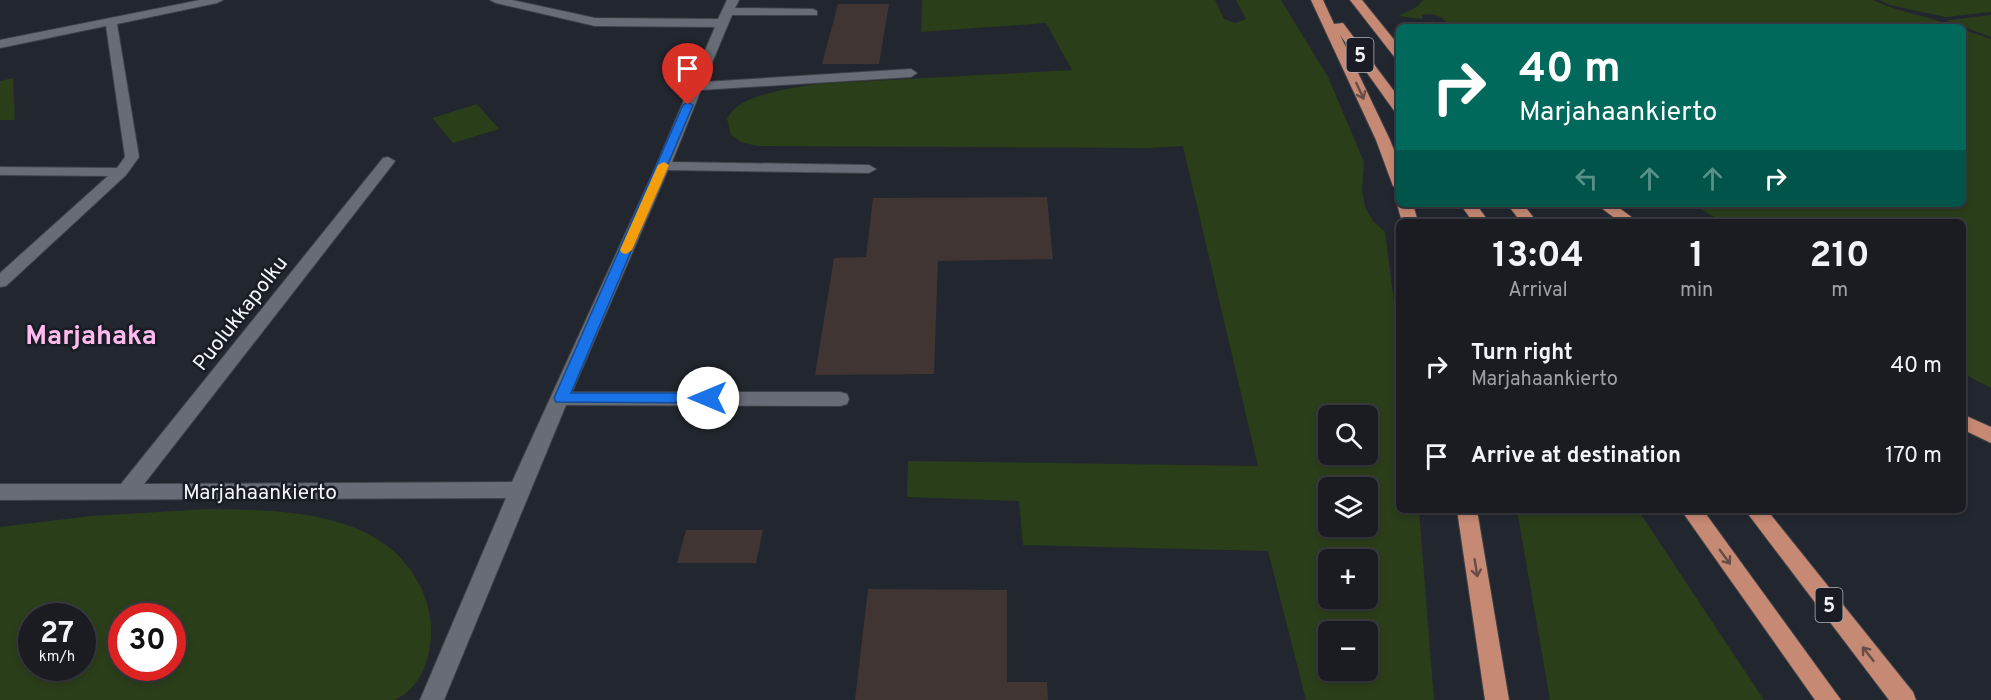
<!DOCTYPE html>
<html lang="en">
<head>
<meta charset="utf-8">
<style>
  :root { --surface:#1a1c22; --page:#27292f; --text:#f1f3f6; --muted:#9fa1a5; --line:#383a40 }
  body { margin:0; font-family:Overpass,sans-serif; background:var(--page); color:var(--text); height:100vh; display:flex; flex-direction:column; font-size:22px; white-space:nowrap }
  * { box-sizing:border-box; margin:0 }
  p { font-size:20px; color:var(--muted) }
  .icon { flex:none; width:33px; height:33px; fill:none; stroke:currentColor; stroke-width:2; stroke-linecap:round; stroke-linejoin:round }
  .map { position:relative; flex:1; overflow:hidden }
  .panel { position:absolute; left:1396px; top:219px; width:570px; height:294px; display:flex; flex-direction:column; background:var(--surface); border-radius:9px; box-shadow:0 3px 9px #0003,0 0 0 2px var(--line) }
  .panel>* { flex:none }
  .banner { position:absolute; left:1396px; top:24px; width:570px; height:183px; border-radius:9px; box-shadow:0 3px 9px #0003,0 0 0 2px var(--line); background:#00695c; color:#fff; overflow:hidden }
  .tools { position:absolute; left:1318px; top:405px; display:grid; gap:12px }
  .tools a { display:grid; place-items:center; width:60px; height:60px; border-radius:9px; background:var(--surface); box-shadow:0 3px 9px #0003,0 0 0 2px var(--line); font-size:30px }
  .speed { position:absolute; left:18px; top:603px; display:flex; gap:12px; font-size:30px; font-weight:700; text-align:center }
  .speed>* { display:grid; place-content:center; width:78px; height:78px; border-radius:50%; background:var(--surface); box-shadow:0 3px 9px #0003,0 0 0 2px var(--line); line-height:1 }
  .speed small { font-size:15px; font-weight:400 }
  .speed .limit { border:9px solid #d22; background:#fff; color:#111 }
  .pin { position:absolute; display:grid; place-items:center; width:51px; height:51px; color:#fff; margin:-62px -26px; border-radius:50% 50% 50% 0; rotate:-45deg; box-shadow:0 0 6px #0007 }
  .pin .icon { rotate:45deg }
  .me { position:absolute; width:66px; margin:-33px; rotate:270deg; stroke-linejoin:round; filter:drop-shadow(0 0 4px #0008) }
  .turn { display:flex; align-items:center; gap:21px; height:126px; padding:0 24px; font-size:27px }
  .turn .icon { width:78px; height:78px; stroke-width:2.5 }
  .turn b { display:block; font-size:42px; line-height:51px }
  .lanes { display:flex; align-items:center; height:57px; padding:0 24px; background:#0003; justify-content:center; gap:30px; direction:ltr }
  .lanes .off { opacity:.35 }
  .eta { display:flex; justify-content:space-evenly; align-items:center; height:102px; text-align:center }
  .eta b { font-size:36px; font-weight:700; line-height:42px }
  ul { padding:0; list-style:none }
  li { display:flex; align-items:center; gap:18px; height:90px; padding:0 24px }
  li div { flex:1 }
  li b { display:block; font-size:22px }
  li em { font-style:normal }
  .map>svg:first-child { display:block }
</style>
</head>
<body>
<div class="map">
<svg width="1991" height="700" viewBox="0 0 1991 700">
  <rect width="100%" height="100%" fill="#22262e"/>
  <g fill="#2b3e1a" fill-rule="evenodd">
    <path d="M922 0H1215L1224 19 1235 23 1246 19 1236 0H1281L1328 77 1364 162 1362 189 1365 207 1373 221 1385 232 1400 349V510H1419L1434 700H1306L1268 551 1023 545 1019 501 907 497 908 461 1258 466 1183 146 1148 148 757 146 741 142 731 135 727 119C739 93 791 89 816 84L1072 70 1046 23 921 32ZM1329 416H1368V454H1329ZM1329 488H1368V526H1329ZM1329 560H1368V598H1329ZM1329 632H1368V670H1329Z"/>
    <path d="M1423 0H1873C1899 13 1929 16 1956 27H1452C1443 18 1436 12 1422 15V19L1399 16 1418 6Z"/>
    <path d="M1879 0H1991V12L1945 17 1890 5Z"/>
    <path d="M1991 15V37L1946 20H1949Z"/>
    <path d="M1964 30 1991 39V388L1964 374V222H1722L1693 204H1964Z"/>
    <path d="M13 78 15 120H0V81Z"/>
    <path d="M477 104 499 129 453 143 432 118Z"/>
    <path d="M208 509C282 510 385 510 421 588 430 606 433 626 430 646 427 668 415 692 394 700H0V527L91 516ZM32 616H82V668H32ZM172 616V668H122V616Z"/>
    <path d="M1517 510H1638L1764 700H1550Z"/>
  </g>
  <g fill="#403533">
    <path d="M838 4H889L879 64H822Z"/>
    <path d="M1047 197 1053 259 938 261 934 374 815 375 834 258 866 257 873 198Z"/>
    <path d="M686 530H763L756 563H677Z"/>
    <path d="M868 589 1007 590V682H1047L1048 700H855Z"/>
  </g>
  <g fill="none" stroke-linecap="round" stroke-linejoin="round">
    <defs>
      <g id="minor">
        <path d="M200 0H223L217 3 117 24 139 157 126 175 6 286 0 287V273L108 176 0 175V167L117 168 125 157 106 26 0 48V40Z"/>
        <path d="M490 0H512L595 18 718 19 727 0H739L735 8 813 9 817 11V15H732L704 82 911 69 917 73 911 77 701 90 672 162 869 165 876 169 869 173 668 170 572 392H840L847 394 849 399 847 404 840 406 566 405 444 700H420L506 498 0 500V484H121L383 158 388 157 395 161 393 164 144 484 512 482 656 166 715 27 595 26 496 3Z"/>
      </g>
      <g id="trunk">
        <path d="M1311 0H1323L1334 24 1343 23 1400 99V113L1395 112 1340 35 1390 140 1400 165V190L1393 186 1376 140Z"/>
        <path d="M1350 0H1362L1400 47V60L1396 59Z"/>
        <path d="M1400 201V204H1413L1418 222H1402L1397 204Z"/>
        <path d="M1460 204H1476L1489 222H1473Z"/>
        <path d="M1507 204H1523L1537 222H1521Z"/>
        <path d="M1596 204H1614L1638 222H1620Z"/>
        <path d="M1964 415 1991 427V443L1964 430Z"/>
        <path d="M1457 510H1477L1509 700H1485Z"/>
        <path d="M1681 510H1703L1841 700H1815Z"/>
        <path d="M1745 510H1767L1913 692 1916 700H1889Z"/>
      </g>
    </defs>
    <use href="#minor" stroke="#3e4148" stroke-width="2"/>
    <use href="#trunk" stroke="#3e4148" stroke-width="2"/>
    <use href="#minor" fill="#686c76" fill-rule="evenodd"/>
    <use href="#trunk" fill="#c68973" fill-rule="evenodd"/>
  </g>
  <defs><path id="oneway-shaft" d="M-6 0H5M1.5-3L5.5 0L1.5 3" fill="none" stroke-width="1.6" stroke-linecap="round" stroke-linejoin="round" transform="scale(1.5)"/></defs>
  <g stroke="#674d48">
    <use href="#oneway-shaft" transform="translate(1360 91) rotate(65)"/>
    <use href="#oneway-shaft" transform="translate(1725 557) rotate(54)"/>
    <use href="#oneway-shaft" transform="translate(1476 568) rotate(81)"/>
    <use href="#oneway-shaft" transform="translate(1868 654) rotate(-128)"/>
  </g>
  <path fill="#1a73e8" stroke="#114b97" stroke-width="1.5" d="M688 102 693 105 571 393H708L715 398 708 403 556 402 554 398 683 105Z"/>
  <path fill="#f59e0b" d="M664 162 669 165 632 250 626 254 622 253 620 250 658 165Z"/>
  <g text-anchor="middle" stroke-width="5" stroke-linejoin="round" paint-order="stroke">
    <g fill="#191c24" stroke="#b0b3b9" stroke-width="1.5">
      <rect x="1346.5" y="38" width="27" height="34" rx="4.5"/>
      <rect x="1815.5" y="588" width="27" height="34" rx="4.5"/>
    </g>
    <g font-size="20" font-weight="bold" fill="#f1f4f9">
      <text x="1360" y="62">5</text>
      <text x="1829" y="612">5</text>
    </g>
    <g font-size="21" fill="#f1f4f9" stroke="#191c24">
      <text transform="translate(240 313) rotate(-52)" y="7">Puolukkapolku</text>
      <text x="260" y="499">Marjahaankierto</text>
    </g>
    <g font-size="27" font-weight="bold" fill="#ffbbed" stroke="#191c24">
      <text x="91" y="344">Marjahaka</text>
    </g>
  </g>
</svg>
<div class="tools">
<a><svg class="icon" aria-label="search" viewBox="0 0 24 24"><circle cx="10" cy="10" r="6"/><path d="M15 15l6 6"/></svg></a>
<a><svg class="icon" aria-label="layers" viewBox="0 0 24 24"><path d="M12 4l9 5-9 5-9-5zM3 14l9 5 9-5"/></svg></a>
<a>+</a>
<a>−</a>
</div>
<div class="speed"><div>27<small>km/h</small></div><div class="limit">30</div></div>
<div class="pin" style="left:688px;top:105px;background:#d93025"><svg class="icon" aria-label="arrive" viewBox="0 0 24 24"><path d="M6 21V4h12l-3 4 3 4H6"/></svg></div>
<svg class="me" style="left:708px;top:398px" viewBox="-20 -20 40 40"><circle r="19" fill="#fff"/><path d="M0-13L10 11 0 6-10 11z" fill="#1a73e8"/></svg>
<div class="banner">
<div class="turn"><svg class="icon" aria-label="right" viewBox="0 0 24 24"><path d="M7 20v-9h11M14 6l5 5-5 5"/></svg><div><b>40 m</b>Marjahaankierto</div></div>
<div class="lanes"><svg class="icon off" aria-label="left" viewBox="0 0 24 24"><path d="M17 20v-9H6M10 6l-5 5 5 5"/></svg><svg class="icon off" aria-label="ahead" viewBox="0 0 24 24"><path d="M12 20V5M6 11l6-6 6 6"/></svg><svg class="icon off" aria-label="ahead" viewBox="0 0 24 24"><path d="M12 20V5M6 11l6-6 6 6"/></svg><svg class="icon" aria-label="right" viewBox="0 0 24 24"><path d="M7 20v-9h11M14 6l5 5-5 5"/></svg></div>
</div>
<section class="panel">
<div class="eta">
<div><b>13:04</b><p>Arrival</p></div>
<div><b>1</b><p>min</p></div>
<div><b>210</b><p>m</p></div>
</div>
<ul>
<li><svg class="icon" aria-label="right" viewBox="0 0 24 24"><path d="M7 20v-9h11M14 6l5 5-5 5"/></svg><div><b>Turn right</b><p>Marjahaankierto</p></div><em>40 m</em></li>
<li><svg class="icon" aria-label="arrive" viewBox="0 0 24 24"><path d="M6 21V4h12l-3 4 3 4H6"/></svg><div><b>Arrive at destination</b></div><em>170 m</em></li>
</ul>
</section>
</div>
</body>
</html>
